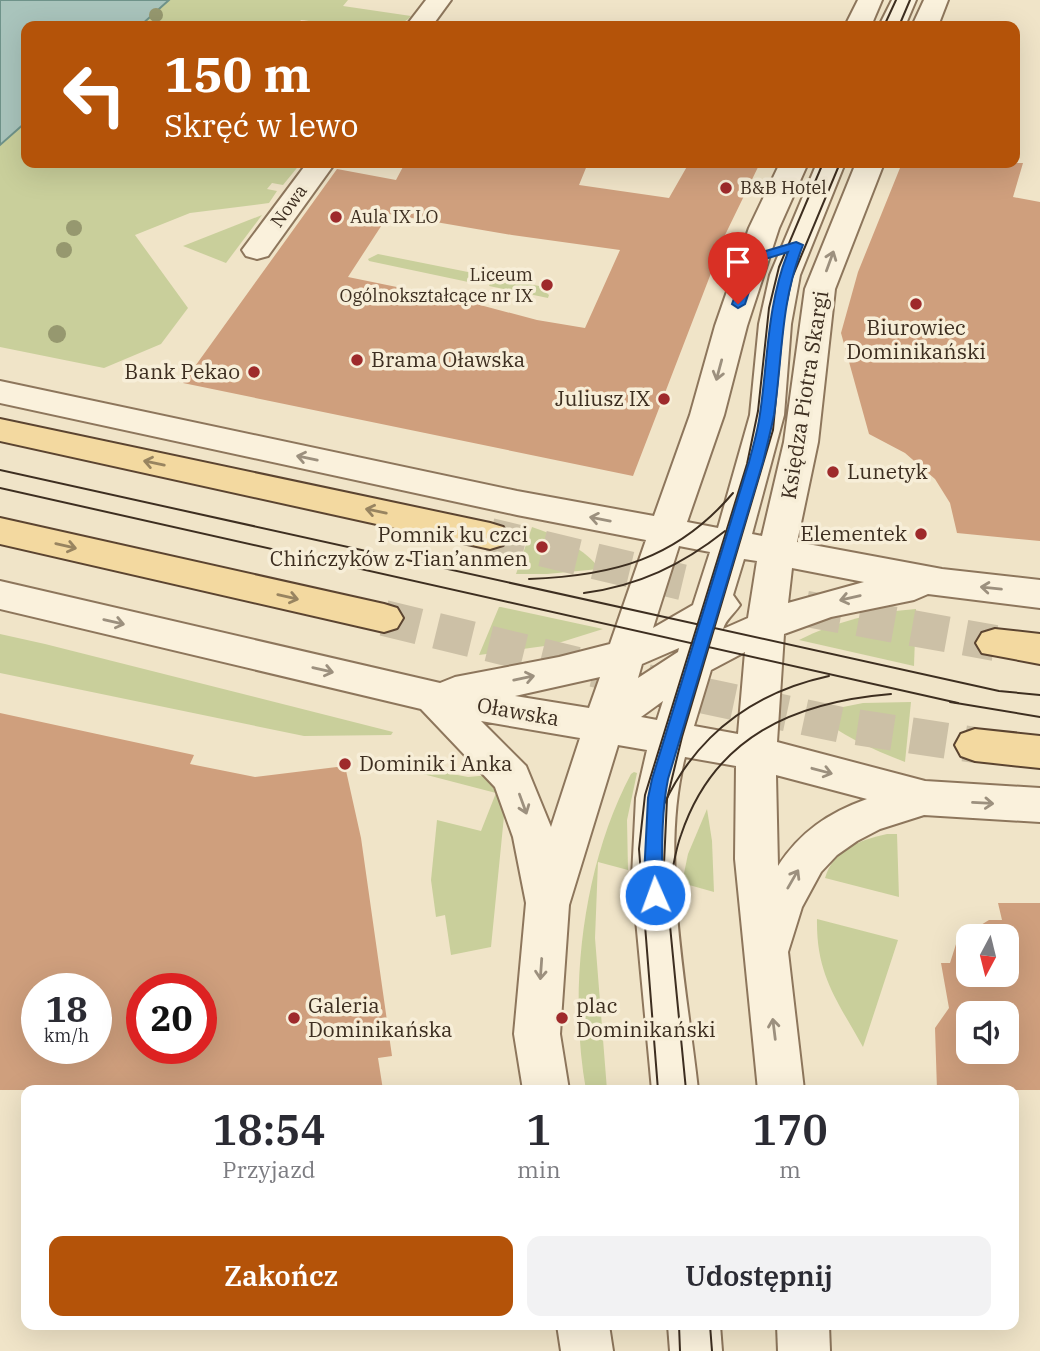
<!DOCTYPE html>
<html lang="pl">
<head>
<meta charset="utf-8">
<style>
  :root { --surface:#fff; --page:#f2f2f3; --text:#2b2b33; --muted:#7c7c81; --accent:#b45309 }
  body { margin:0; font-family:"IBM Plex Serif",serif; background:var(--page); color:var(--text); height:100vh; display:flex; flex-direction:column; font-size:26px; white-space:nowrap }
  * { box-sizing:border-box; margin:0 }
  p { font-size:23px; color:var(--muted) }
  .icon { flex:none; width:38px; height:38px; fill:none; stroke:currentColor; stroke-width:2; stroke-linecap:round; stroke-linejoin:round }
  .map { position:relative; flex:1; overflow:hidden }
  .details { position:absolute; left:21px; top:1085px; width:998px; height:245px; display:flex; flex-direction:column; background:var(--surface); border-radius:14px; box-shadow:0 7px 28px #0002 }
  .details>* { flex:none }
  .guide { position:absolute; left:21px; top:21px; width:999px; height:147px; border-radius:14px; box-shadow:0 7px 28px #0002; background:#b45309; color:#fff; overflow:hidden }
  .needle { width:46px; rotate:187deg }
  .tools { position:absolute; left:956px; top:924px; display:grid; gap:14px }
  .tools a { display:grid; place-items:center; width:63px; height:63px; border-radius:14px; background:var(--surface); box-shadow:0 7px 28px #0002; font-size:35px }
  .speed { position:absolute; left:21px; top:973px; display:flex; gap:14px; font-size:35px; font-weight:700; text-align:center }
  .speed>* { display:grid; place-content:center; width:91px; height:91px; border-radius:50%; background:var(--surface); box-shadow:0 7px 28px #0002; line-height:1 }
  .speed small { font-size:18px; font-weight:400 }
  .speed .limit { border:10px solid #d22; background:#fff; color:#111 }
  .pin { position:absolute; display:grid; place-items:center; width:60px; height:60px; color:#fff; margin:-72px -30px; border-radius:50% 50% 50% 0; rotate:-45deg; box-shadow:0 0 7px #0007 }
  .pin .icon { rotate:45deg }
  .me { position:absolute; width:77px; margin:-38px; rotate:358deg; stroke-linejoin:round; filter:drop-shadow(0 0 5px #0008) }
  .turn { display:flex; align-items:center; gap:24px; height:147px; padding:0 28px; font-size:32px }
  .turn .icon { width:91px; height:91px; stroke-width:2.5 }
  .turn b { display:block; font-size:49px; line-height:60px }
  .eta { display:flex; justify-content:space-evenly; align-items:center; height:119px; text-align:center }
  .eta b { font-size:42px; font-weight:600; line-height:49px }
  .button { display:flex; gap:14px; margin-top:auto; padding:14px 28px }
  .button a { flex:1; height:80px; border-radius:14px; background:var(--accent); color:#fff; font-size:28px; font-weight:600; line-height:80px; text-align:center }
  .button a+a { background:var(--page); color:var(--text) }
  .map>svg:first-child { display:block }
</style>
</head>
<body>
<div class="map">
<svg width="1040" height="1351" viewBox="0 0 1040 1351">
  <rect width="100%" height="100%" fill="#f0e4c8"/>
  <g fill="#c9cf9b">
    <path d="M169 0H348L343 6 411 16C395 37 326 23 301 20L296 26H140Z"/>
    <path d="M26 122V163H301L283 185 272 183 267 189 277 191 269 203 190 213 135 235 188 308 161 344 104 368 0 347V145Z"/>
    <path d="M262 215 226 263 183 246Z"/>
    <path d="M378 254 478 274 473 283 369 261 368 259Z"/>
    <path d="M493 277 539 286 549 295 548 298 489 286Z"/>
    <path d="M532 527C553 534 588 550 599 569L547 574H516Z"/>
    <path d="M499 607H501L603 629 552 645 479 655Z"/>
    <path d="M916 609 914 666 799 640C837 621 874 612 916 609Z"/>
    <path d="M0 634 45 644 393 732 391 735 304 736 0 673Z"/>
    <path d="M911 702 905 762C871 749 841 735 813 713L863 703Z"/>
    <path d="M426 769 468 777 490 775 503 794 504 816 491 947 451 955 445 915 436 917 431 880 437 820 481 831 496 793 423 774Z"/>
    <path d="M634 772 637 773 627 820 628 870 598 862 595 938 607 1090H586C568 990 583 864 631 774Z"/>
    <path d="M707 809 712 841 714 892 682 883 688 854Z"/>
    <path d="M887 834H897L899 897 825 878C833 850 859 840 887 834Z"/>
    <path d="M817 919 898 940 863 1047C837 1000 816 975 817 919Z"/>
  </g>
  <path fill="#a9c4bc" stroke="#6f938a" stroke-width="2" d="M0 0H169L140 26H26V122L0 145Z"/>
  <g fill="#cf9f7d" fill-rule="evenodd">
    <path d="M405 163H588L579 185 669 198 689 163H760L709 268H713L633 476 183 383 337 169 396 180ZM389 214 512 235 620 250 585 328 537 320 465 301 348 277Z"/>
    <path d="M902 163H1023L1013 197 1040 202V541L957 533 950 503 935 479 905 453 869 434 841 333 858 272Z"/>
    <path d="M0 713 194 755 190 764 255 777 345 766 361 838 392 1056 378 1058 383 1090H0ZM37 989H96V1048H37ZM142 989H201V1048H142Z"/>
    <path d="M998 903H1040V1090H937L935 1028 949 1008 941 963H950L957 941 963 936 989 920H1002ZM968 936H1006V975H968ZM968 1013H1006V1052H968Z"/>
  </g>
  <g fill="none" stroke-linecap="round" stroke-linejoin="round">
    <g stroke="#ccc0a6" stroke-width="36" stroke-dasharray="36 18" stroke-linecap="butt">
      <path d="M490 536 757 600 995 643"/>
      <path d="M384 618 696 694 842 725 975 745"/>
    </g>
    <defs>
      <g id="minor">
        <path d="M426 0H451L432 26H406Z"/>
        <path d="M858 0H882L871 26H845Z"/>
        <path d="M892 0H916L905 26H879Z"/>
        <path d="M924 0H948L938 26H912Z"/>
        <path d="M307 163H335L268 256 257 259 246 256 242 250Z"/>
        <path d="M780 163H808L779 228 747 326 724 415 687 522 718 528 750 415 759 324 770 275 817 163H845L800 275 791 324 784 415 752 534 762 536 784 442 805 289 856 163H884L835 289 818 442 797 542 942 569 1040 580V608L928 594 914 600 831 617 784 634 777 742 925 781 1040 788V822L924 815 880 829 857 841 837 855 821 872 802 907 788 952 804 1090H758L735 859 736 766 685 757C659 856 687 988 698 1090H652L632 877 636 798 647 750 618 745 569 905 560 1034 569 1090H523L514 1034 526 903 513 837 495 787 421 709 0 609V581L440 683 455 677 559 657 610 644 646 540 517 515 0 403V381L517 491 654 516 690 415 715 326 749 228ZM679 546 710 552 693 605 653 628ZM744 559 757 561 748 618 723 629C726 619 734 614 740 605L733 595ZM792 568 864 582 788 603ZM679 648 678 652 638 678 642 664ZM745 652 738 734 694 726 711 670ZM600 677 589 708 515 696ZM663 701 657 720 641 717ZM481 721 580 738 551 827 526 766ZM776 775 867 799C828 813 800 832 778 866Z"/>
        <path d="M557 1325H609L613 1351H561Z"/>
        <path d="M668 1325H720L722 1351H670Z"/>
        <path d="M777 1325H829L830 1351H778Z"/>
      </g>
      <g id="major">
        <path d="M0 419 490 523 503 527 508 536 503 545 490 549 0 441Z"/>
        <path d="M0 518 384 604 397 608 403 618 397 628 384 632 0 544Z"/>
        <path d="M995 629 1040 634V664L982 653 976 643 982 633Z"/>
        <path d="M975 729 1040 736V768L975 761 961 756 955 745 961 734Z"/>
      </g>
    </defs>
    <use href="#minor" stroke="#8d765c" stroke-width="4"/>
    <use href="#major" stroke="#5b4430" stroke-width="4"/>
    <use href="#minor" fill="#faf1dc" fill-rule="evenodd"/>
    <use href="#major" fill="#f3d9a0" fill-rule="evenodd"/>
    <g stroke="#3d2e20" stroke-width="2">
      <path d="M884 26 896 0"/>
      <path d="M899 26 910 0"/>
      <path d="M0 470 999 691 1040 695"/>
      <path d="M0 488 958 703"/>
      <path d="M529 579C613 576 677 559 733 493"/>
      <path d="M584 593C638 586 682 565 725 531"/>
      <path d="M950 702 1040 717"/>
      <path d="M646 856C670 760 732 697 829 676"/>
      <path d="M671 877C674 863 676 848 681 835 714 736 795 702 891 694"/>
      <path d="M658 1090 639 849 645 795 747 464 758 411 769 308 779 267 823 163"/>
      <path d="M686 1090 664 864 667 799 682 737 773 430 784 315 792 278 840 163"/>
      <path d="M679 1325 680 1351"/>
      <path d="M710 1325 712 1351"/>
    </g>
  </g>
  <g fill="#96986f">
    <circle cx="156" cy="15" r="7"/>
    <circle cx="74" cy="228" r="8"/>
    <circle cx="64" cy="250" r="8"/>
    <circle cx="57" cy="334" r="9"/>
  </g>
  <defs><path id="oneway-shaft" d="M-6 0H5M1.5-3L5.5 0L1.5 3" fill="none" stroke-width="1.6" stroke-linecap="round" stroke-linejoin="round" transform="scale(1.75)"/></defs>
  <g stroke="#9c907e">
    <use href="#oneway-shaft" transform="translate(830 261) rotate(-70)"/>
    <use href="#oneway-shaft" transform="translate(719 370) rotate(105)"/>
    <use href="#oneway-shaft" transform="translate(307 458) rotate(-168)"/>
    <use href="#oneway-shaft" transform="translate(600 519) rotate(-169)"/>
    <use href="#oneway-shaft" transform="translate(991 588) rotate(-174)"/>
    <use href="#oneway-shaft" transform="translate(850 598) rotate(167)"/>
    <use href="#oneway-shaft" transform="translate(114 622) rotate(13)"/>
    <use href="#oneway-shaft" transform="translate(323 670) rotate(13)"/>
    <use href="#oneway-shaft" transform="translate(524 678) rotate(-12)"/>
    <use href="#oneway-shaft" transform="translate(822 771) rotate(15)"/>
    <use href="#oneway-shaft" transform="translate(983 803) rotate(3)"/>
    <use href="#oneway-shaft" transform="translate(523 804) rotate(70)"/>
    <use href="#oneway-shaft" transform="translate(793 879) rotate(-60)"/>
    <use href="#oneway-shaft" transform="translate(541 969) rotate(94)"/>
    <use href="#oneway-shaft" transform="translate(774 1029) rotate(-97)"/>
  </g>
  <g stroke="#988460">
    <use href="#oneway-shaft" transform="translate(154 463) rotate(-168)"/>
    <use href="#oneway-shaft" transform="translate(376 511) rotate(-168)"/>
    <use href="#oneway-shaft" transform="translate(66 546) rotate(13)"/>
    <use href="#oneway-shaft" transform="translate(288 597) rotate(13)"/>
  </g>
  <path fill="#1a73e8" stroke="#114b97" stroke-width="2" d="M796 242 803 245C780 304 783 354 774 415 771 430 767 446 763 462L668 779C662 809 662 842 662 874 662 883 665 892 661 901L655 903 649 901 644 877 648 798 652 779 749 462C753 446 758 430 760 414 768 359 767 305 788 252L759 261 745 304 738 308 732 304 749 256Z"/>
  <g fill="#9e2a2b" stroke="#f7eed8" stroke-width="2.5">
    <circle cx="726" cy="188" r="7"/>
    <circle cx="336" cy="217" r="7"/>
    <circle cx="547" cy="285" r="7"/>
    <circle cx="916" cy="304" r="7"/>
    <circle cx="357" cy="360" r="7"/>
    <circle cx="254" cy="372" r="7"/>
    <circle cx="664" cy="399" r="7"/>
    <circle cx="833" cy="472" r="7"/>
    <circle cx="921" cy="534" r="7"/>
    <circle cx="542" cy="547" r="7"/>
    <circle cx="345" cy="764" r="7"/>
    <circle cx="294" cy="1018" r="7"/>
    <circle cx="562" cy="1018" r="7"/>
  </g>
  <g text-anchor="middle" stroke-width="7" stroke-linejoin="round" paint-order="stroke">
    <g font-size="18" fill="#3d2e20" stroke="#f7eed8" text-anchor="start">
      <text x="740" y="194">B&amp;B Hotel</text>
      <text x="350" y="223">Aula IX LO</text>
      <text x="533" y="281" text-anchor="end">Liceum<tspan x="533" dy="21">Ogólnokształcące nr IX</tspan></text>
    </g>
    <g font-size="18" fill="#3d2e20" stroke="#f7eed8">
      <text transform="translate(289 206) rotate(-54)" y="6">Nowa</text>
    </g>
    <g font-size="21" fill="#3d2e20" stroke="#f7eed8" text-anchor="start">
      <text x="916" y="335" text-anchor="middle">Biurowiec<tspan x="916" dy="24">Dominikański</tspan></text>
      <text x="371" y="367">Brama Oławska</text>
      <text x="240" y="379" text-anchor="end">Bank Pekao</text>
      <text x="650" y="406" text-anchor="end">Juliusz IX</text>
      <text x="847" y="479">Lunetyk</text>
      <text x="907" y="541" text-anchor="end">Elementek</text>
      <text x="528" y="542" text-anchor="end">Pomnik ku czci<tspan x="528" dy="24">Chińczyków z Tian’anmen</tspan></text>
      <text x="359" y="771">Dominik i Anka</text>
      <text x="308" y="1013">Galeria<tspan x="308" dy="24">Dominikańska</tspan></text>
      <text x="576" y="1013">plac<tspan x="576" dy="24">Dominikański</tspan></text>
    </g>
    <g font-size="21" fill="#3d2e20" stroke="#f7eed8">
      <text transform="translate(805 395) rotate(-81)" y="7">Księdza Piotra Skargi</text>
      <text transform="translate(518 712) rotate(10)" y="7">Oławska</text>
    </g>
  </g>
</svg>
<div class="tools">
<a><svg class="needle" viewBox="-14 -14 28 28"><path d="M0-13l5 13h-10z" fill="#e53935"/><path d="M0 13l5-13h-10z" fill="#7c7c81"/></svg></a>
<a><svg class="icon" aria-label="sound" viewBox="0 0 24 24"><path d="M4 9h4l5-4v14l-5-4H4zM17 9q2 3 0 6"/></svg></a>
</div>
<div class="speed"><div>18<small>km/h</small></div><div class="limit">20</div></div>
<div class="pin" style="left:738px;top:304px;background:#d93025"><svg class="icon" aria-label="arrive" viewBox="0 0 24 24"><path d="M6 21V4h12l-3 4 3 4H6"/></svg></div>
<svg class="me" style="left:655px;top:895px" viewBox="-20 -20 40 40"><circle r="17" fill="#1a73e8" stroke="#fff" stroke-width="3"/><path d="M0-11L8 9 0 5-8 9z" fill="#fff"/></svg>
<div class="guide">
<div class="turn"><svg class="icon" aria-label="left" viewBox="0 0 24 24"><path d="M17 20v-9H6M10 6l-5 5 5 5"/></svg><div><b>150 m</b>Skręć w lewo</div></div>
</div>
<section class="details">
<div class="eta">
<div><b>18:54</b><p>Przyjazd</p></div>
<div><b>1</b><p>min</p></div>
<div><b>170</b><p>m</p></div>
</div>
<div class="button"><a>Zakończ</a><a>Udostępnij</a></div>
</section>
</div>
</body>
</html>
